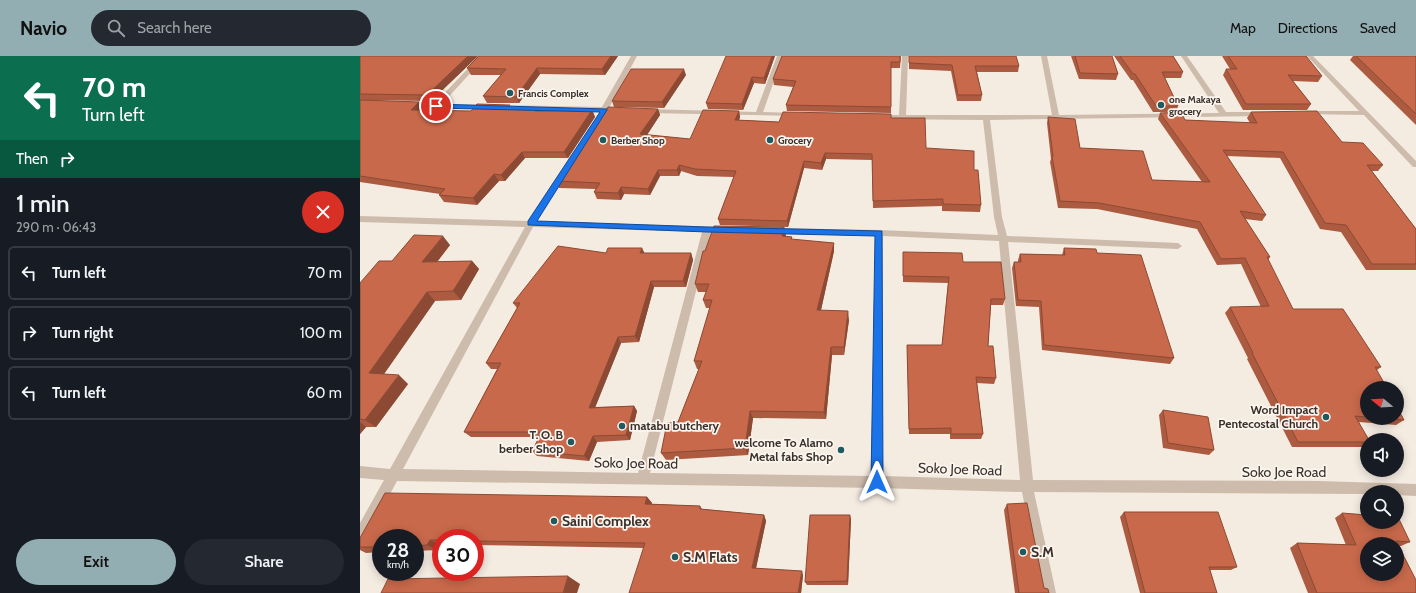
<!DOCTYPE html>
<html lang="en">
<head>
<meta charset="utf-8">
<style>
  :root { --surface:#171b24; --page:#242831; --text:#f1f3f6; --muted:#9ea1a6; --line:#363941; --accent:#92aeb2 }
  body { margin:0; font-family:Cabin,sans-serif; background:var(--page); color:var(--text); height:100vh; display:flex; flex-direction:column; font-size:15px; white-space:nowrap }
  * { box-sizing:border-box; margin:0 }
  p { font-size:13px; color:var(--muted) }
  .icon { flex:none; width:22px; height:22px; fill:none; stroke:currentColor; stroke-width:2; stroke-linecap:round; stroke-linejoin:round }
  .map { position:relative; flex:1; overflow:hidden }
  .drawer { display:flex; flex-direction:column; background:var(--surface); width:360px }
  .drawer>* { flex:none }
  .hud { background:#0b6e4f; color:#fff; overflow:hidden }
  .needle { width:26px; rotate:288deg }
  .controls { position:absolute; left:1000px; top:325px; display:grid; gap:8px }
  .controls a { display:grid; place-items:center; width:44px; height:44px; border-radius:50%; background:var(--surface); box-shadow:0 2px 10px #0003; font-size:20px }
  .speed { position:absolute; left:12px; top:473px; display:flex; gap:8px; font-size:20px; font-weight:700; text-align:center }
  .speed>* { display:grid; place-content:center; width:52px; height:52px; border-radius:50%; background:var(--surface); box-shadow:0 2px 10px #0003; line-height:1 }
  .speed small { font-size:10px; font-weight:400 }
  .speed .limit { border:6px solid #d22; background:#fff; color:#111 }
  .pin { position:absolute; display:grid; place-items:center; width:34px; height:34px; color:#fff; margin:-17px; border:2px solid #fff; border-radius:50%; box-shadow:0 1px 4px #0007 }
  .me { position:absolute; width:44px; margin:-22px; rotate:0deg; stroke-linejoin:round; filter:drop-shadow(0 0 3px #0008) }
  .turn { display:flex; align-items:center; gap:14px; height:84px; padding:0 16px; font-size:18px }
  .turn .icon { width:52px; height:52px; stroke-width:2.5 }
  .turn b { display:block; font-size:28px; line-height:34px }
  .then { display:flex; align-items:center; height:38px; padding:0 16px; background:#0003; gap:8px; font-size:15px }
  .round { display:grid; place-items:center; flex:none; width:42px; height:42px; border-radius:21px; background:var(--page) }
  .head { display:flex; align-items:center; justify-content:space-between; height:68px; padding:0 16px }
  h1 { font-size:24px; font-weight:600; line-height:30px }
  .button { display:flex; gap:8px; margin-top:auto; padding:8px 16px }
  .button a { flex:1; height:46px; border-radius:24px; background:var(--accent); color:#111; font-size:16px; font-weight:600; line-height:46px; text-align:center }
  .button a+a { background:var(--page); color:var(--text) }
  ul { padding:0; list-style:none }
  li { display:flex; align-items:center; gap:12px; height:54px; margin:0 8px 6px; padding:0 8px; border:2px solid var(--line); border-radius:6px }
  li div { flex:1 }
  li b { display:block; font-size:15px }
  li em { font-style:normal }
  header { display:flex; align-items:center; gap:24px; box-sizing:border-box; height:56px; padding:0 20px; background:var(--accent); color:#111 }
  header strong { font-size:19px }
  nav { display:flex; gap:22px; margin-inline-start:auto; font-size:14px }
  .search { width:280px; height:36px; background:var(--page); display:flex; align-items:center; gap:10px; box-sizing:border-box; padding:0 14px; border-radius:22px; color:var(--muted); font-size:15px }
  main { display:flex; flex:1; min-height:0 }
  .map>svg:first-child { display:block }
</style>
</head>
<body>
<header>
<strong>Navio</strong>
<div class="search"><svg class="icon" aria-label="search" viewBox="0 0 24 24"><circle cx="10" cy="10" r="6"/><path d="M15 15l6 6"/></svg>Search here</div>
<nav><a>Map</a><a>Directions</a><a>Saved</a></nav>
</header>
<main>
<section class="drawer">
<div class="hud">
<div class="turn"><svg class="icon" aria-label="left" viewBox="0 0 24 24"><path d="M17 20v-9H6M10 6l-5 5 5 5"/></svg><div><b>70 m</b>Turn left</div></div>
<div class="then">Then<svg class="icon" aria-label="right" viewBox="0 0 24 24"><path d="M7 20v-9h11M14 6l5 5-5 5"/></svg></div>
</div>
<div class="head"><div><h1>1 min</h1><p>290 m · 06:43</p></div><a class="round" style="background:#d93025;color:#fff"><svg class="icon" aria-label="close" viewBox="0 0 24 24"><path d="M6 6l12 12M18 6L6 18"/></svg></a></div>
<ul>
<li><svg class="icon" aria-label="left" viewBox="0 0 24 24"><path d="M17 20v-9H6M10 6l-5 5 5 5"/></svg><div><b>Turn left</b></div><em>70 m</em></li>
<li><svg class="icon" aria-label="right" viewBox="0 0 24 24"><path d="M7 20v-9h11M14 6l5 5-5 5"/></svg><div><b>Turn right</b></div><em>100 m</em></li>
<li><svg class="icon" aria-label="left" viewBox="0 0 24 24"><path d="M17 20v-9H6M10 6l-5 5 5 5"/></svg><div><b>Turn left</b></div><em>60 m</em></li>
</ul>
<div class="button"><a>Exit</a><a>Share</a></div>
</section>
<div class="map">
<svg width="1056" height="537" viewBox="0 0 1056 537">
  <rect width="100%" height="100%" fill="#f4ebe1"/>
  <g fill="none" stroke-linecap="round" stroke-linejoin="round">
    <g fill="#cdbbac" fill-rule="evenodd">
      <path d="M120 0H126L82 48 242 51 271 0H277L249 52H260L263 54 260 56H247L244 59 242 60 238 58 240 56 48 51 45 49 48 47 74 48Z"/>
      <path d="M417 0H423L403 56 436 57 438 58V60L286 57 283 55 286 53 396 56Z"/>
      <path d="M542 0H548L546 59H692L681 0H687L699 59 859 57 821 0H827L866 56H902L906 58 902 60 630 64 642 161 647 180 818 187 822 190 818 193 648 186 673 424 958 425 1056 428V440L1037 439V436H1007V438L674 436 696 537H682L662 436 517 432 37 425 5 485 0 486V467L24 424 0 422V410L30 413 165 171 0 166V160L168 165 201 115H204L208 117 176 165 366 171 370 174 366 177 351 176 290 417 511 420 515 180 412 178 408 175 412 172 519 174 638 179 634 161 623 64 518 63 514 61 518 59H539ZM173 171 342 176 278 417 43 413ZM523 180 639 185 660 424 523 420Z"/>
      <path d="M947 0H953L1056 105V111H1053L1004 59 944 58V56L946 55H999Z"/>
    </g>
  </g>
  <g fill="#ac5a40">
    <path d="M0 0H118L71 45 0 44Z"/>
    <path d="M119 0H258L245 19 180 18 159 47H127L123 40 141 19H111L107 12Z"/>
    <path d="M415 0 405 28 394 27 383 54 348 53 346 47Z"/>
    <path d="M541 0 540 12H531V57L427 55 426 49 433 31 414 29 413 23Z"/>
    <path d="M549 0 659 10 658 16H617L622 39 621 45H597L591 15 549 13Z"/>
    <path d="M711 0H752L758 18 756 24 719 23Z"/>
    <path d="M754 0H813L823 16 821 22H805L818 50 816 56H793L773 24H771Z"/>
    <path d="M862 0H946L962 20 958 26 933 25 951 48 947 54H883L863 19 866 13H870Z"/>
    <path d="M993 0H1056V69L990 4Z"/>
    <path d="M326 19 304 52 254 51 252 45Z"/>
    <path d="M0 44 59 46 64 52 61 54 111 55 152 52 177 53 178 55 232 54 235 61 208 102H165L145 125H139L117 149 84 146 79 139 80 138 0 126Z"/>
    <path d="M298 53 300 59 287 79 330 83 379 55 380 61 379 64 419 66 531 62 566 92 614 114 621 149 620 156 582 155V150L513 152 512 104 466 103 462 114 444 112 428 171 360 169 358 163 374 121 337 120 321 115 319 120H300L290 139 264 138 261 144 237 143 234 136 236 133 199 132 196 125Z"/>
    <path d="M891 56 982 86 1023 109 1018 115H1012L1056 173V214H1006L981 176 960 173 920 102 867 100 906 159 902 165 885 163 910 201 908 204 933 253 1021 311 1017 314 1007 332V362H1037L1044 364 1036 369 999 366 1007 384V388L1003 391H932L887 303 888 302 865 257 870 251H901L881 208 857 209 837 173 737 153 698 152 690 106 691 103 687 67 688 61 720 92 792 124 842 126 798 63 800 57 825 64 890 67 887 62Z"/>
    <path d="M424 171 426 180 432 181V184L474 187V195L461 254 489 264 484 299H472L466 363 393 362 388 399 306 404 301 397 318 366 339 313H337L334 305 350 252H346L343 244 346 236H338L335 228 345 195Z"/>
    <path d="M90 189 77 206 112 205 119 213 101 244 75 245 24 318 48 328 16 371H6L0 378V227L32 205Z"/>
    <path d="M704 192 737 197 814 302 810 308 682 294 679 251 656 250 652 212 654 206H658V204L660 198 702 199Z"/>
    <path d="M543 196 603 206 645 243 643 249H631L628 290 636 322 634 328 617 327 623 378 621 383H590V378H549L547 289H582L588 227 543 226Z"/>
    <path d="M246 197H331L333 204 326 231H294L279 286 261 287 235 351 274 350 277 355 270 384 237 386 229 405 177 400 172 395 179 381H111L104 376 137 313H131L126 307 157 252 153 247Z"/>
    <path d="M803 354 854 394 849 399 803 392 799 359Z"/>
    <path d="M287 441 292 447V448L340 450 342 453 404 459 406 465 396 512 443 519 441 537 284 492 115 489V482H81V489H80L77 494 55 495V482H21V496L6 497 0 494V482Z"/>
    <path d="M647 448 684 532 689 537H655L644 454Z"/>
    <path d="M764 456 877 511 871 514H850L857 537H780L760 461Z"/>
    <path d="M982 457 1050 486 1041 490H1039L1056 537H948L930 492 937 487 986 489 975 462Z"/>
    <path d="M491 463 488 529H447L445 526Z"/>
  </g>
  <g fill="#8c4a34">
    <path d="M108 0H118L71 45 67 39Z"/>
    <path d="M251 0H258L245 19 242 13Z"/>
    <path d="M412 0H415L405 28 404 22Z"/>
    <path d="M177 12 180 18 159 47 156 41Z"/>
    <path d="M324 13 326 19 304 52 302 46Z"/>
    <path d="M392 21 394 27 383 54 382 48Z"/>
    <path d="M59 46 64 52 55 60 51 54Z"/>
    <path d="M298 53 300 59 283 85 280 78Z"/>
    <path d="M232 54 235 61 208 102 204 96Z"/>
    <path d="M379 55 380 61 377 71 375 64Z"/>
    <path d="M162 96 165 102 145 125 141 119Z"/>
    <path d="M465 97 466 103 462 114 461 107Z"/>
    <path d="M444 105V112L428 171 427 165Z"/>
    <path d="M319 109 321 115 319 120 317 114Z"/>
    <path d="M298 114 300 120 290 139 288 133Z"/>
    <path d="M134 118 139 125 117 149 113 142Z"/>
    <path d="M261 131 264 138 261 144 258 137Z"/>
    <path d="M424 171 426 180 424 188 422 180Z"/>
    <path d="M83 180 90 189 70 215 62 206Z"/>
    <path d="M474 187V195L459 263 457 254Z"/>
    <path d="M282 192 285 198 280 197Z"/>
    <path d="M331 197 333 204 326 231 323 225Z"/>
    <path d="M112 205 119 213 101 244 93 235Z"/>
    <path d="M291 225 294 231 279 286 275 280Z"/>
    <path d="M67 236 75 245 19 325 9 317Z"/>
    <path d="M488 255 489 264 484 299V291Z"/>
    <path d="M258 281 261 287 233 357 229 352Z"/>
    <path d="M471 291 472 299 466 363 464 356Z"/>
    <path d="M39 319 48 328 16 371 5 364Z"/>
    <path d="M274 350 277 355 270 384 266 379Z"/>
    <path d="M390 355 393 362 388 399 385 392Z"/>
    <path d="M0 366 6 371 0 378Z"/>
    <path d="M233 380 237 386 229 405 224 400Z"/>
    <path d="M287 441 292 447 290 453 285 448Z"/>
    <path d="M404 459 406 465 395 517 392 512Z"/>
    <path d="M490 459 491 463 488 529 487 525Z"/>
    <path d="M70 484 80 489 77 494 67 489Z"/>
    <path d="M442 515 443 519 441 537H438Z"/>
    <path d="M208 520 220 528 217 537H203Z"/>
  </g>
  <g fill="#c8694b" stroke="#8c4a34" fill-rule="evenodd">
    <path d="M0 0H108L67 39 0 38Z"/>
    <path d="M119 0H251L242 13 177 12 156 41 123 40 146 13 107 12Z"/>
    <path d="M366 0H412L404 22 392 21 382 48 346 47Z"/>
    <path d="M422 0H540V6H531V51L426 49 436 25 413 23Z"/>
    <path d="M549 0H656L659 10H615L622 39H598L592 9 549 7Z"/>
    <path d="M715 0H752L758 18 720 17Z"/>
    <path d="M760 0H813L823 16H802L818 50H796L775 18H773Z"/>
    <path d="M868 0H946L962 20 928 19 951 48H886L866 13H877Z"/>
    <path d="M996 0H1056V58Z"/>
    <path d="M271 13H324L302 46 252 45Z"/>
    <path d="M0 44 59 46 51 54 111 55 117 48 150 49 148 52 177 53 175 55 232 54 204 96H162L141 119 134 118 113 142 79 139 85 133 0 120Z"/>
    <path d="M248 51 298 53 280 78 330 83 343 54 379 55 375 64 419 66 423 56 531 58V62H565L566 92 614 95V114H618L621 149 583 148V143L513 145 512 98 465 97 461 107 444 105 427 165 358 163 376 115 335 113 319 109 317 114H298L288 133 261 131 258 137 234 136 240 127 196 125 242 54H246Z"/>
    <path d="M957 55 982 86 1003 87 1023 109H1007L1056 173V208H1012L986 169 965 167 923 96 863 94 906 159 880 155 910 201H907L933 253H983L1021 311H1015L1027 332H1007V361L995 360 1009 384H1007V386H938L892 297H893L870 251 909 250 885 202 861 203 840 166 739 147 700 145 692 100H693L688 61 715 63 720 92 783 95 792 124 850 126 800 57 821 56 825 64 897 67 891 56Z"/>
    <path d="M354 170 424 171 422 180 432 181 431 183 474 187 457 254 488 255 484 291H471L464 356 390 355 385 392 301 397 307 367 318 366 342 305H334L352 244H343L349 228H335L343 195H345Z"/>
    <path d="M54 179 83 180 62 206 112 205 93 235 67 236 9 317 39 319 5 364 0 363V227L19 205H32Z"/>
    <path d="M198 190 246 197 248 192H282L280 197H331L323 225H291L275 280 258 281 229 352 274 350 266 379 233 380 224 400 172 395 182 376H104L141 307H126L160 247H153Z"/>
    <path d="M704 192 736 193 737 197 781 199 814 302 684 289 681 245 658 244 654 206H661L660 198 705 199Z"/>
    <path d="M543 196 602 197 603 206H641L645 243H631L628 290H633L636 322 616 321 623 378H591V372L549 373 547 289H582L589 221 543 220Z"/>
    <path d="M1037 351 1044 364 1021 362H1037Z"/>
    <path d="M803 354 848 361 854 394 808 387Z"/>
    <path d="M25 437 287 441 285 448 340 450V453L404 459 392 512 442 515 438 537H269L285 487 115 485V482H81V484H70L67 489 55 490V482H21V491H0V482Z"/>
    <path d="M667 447 684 532 688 533 689 537H659L647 448Z"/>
    <path d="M764 456H858L877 511H849L857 537H785Z"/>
    <path d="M982 457 1007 459V466H1037V461H1038L1050 486 1036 485 1056 524V537H957L937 487 996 489ZM1007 488H1037V518H1007Z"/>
    <path d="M450 459H490L487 525 445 526Z"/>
    <path d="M208 520 203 537H21L28 523Z"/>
  </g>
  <path fill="#1a73e8" stroke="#114b97" d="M73 48 247 53V54L177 165 347 171 522 175 523 426 521 430 517 431 513 430 511 426 515 180 347 176 168 169V165L240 56 76 52 73 50Z"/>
  <g fill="#1f5a5e" stroke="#fbf5ee" stroke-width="1.5">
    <circle cx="150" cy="37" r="4"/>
    <circle cx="801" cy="49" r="4"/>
    <circle cx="243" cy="84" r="4"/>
    <circle cx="410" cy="84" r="4"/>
    <circle cx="966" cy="361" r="4"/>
    <circle cx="262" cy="370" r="4"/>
    <circle cx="211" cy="386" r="4"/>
    <circle cx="481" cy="394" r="4"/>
    <circle cx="194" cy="465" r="4"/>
    <circle cx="663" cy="496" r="4"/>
    <circle cx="315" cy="501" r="4"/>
  </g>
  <g text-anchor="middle" stroke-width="3.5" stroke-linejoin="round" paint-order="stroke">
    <g font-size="10" font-weight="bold" fill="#3b302b" stroke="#fbf5ee" text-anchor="start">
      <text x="158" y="41">Francis Complex</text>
      <text x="809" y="47">one Makaya<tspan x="809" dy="12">grocery</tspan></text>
      <text x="251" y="88">Berber Shop</text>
      <text x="418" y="88">Grocery</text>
    </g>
    <g font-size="12" font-weight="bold" fill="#3b302b" stroke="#fbf5ee" text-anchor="end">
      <text x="958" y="358">Word Impact<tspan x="958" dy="14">Pentecostal Church</tspan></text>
      <text x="270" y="374" text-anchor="start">matabu butchery</text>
      <text x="203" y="383">T. O. B<tspan x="203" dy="14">berber Shop</tspan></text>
      <text x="473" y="391">welcome To Alamo<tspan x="473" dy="14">Metal fabs Shop</tspan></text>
    </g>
    <g font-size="14" fill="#3b302b" stroke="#fbf5ee">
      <text transform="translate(276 407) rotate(1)" y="5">Soko Joe Road</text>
      <text transform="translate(600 413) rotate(2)" y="5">Soko Joe Road</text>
      <text x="924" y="421">Soko Joe Road</text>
    </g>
    <g font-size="14" font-weight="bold" fill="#3b302b" stroke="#fbf5ee" text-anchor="start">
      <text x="202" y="470">Saini Complex</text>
      <text x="671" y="501">S.M</text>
      <text x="323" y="506">S.M Flats</text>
    </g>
  </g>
</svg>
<div class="controls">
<a><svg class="needle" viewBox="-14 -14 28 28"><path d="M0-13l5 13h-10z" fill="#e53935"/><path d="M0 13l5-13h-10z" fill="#9ea1a6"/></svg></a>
<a><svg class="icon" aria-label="sound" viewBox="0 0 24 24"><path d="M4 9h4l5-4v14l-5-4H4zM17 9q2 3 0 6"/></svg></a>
<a><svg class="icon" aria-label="search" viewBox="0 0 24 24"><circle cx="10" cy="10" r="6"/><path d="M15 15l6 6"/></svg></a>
<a><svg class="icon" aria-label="layers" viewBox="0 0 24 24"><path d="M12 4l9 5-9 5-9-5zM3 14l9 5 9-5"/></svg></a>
</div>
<div class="speed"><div>28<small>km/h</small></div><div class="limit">30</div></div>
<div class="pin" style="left:76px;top:50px;background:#d93025"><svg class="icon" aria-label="arrive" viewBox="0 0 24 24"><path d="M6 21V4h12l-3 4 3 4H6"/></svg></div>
<svg class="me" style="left:517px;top:426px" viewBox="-20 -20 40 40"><path d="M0-17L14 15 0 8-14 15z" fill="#1a73e8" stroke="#fff" stroke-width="4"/></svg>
</div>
</main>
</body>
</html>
